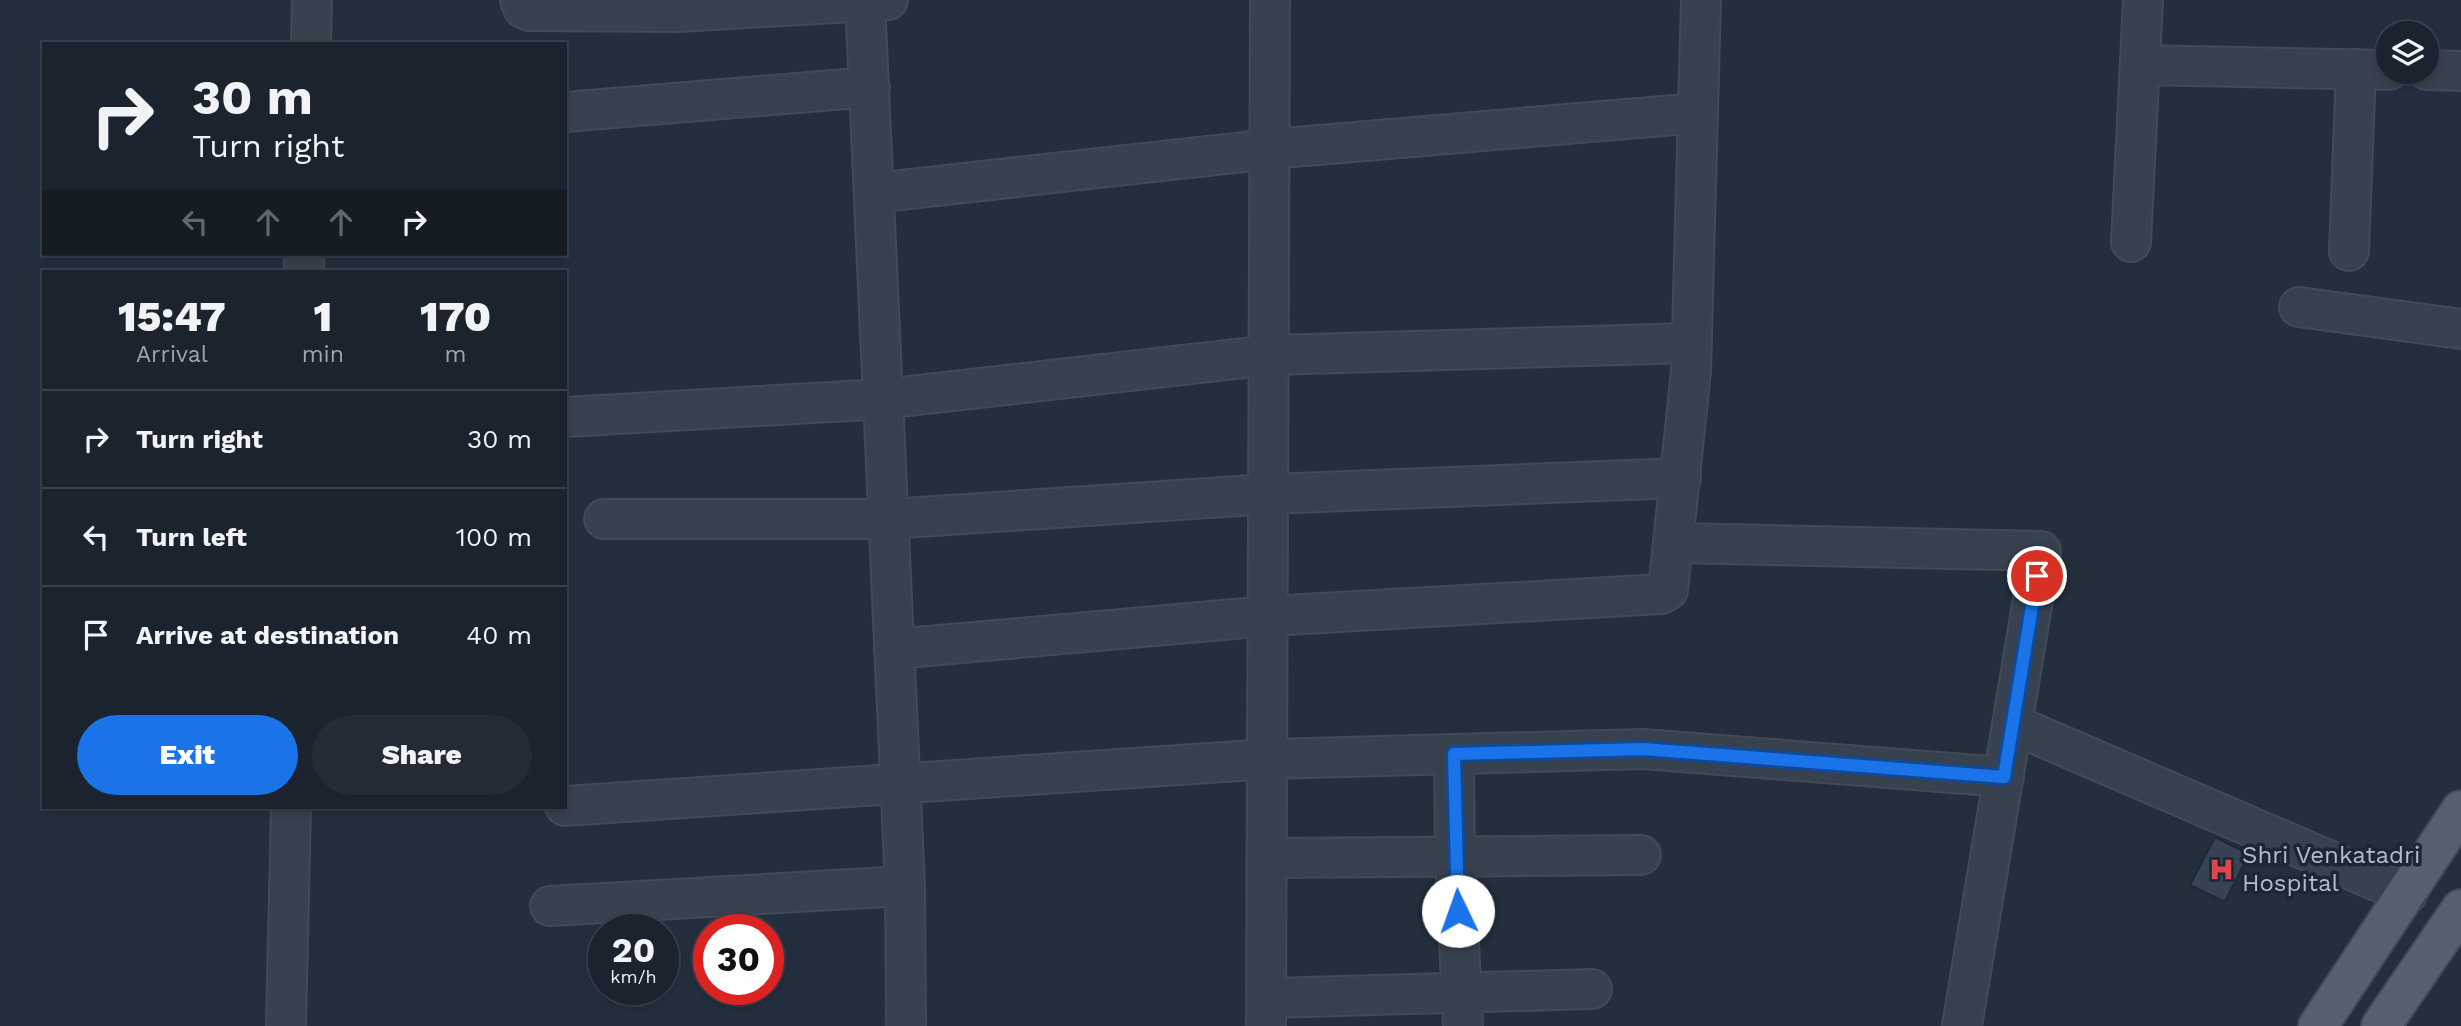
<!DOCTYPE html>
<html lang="en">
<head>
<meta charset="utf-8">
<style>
  :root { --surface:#1b232e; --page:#242b36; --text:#f1f3f6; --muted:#a0a4aa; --line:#39404a; --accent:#1a73e8 }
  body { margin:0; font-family:"Work Sans",sans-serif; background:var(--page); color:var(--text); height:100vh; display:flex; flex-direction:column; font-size:26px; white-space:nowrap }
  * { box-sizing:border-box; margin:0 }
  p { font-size:23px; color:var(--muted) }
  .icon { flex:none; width:38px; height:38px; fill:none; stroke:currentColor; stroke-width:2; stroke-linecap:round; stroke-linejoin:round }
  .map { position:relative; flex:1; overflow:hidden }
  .side { position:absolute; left:42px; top:270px; width:525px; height:539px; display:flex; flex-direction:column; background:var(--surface); border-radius:0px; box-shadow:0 4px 10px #0003,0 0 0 2px var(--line) }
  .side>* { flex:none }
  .guide { position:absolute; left:42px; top:42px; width:525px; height:214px; border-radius:0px; box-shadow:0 4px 10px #0003,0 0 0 2px var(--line); background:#1b232e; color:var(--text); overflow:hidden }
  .tools { position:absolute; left:2376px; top:21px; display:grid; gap:14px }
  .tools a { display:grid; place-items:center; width:63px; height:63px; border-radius:50%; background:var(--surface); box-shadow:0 4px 10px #0003,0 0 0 2px var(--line); font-size:35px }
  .speed { position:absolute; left:588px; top:914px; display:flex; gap:14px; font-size:35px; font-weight:700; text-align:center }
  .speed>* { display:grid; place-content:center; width:91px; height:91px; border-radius:50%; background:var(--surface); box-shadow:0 4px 10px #0003,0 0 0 2px var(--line); line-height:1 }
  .speed small { font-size:18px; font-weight:400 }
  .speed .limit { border:10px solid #d22; background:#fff; color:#111 }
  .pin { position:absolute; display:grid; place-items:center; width:60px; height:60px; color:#fff; margin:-30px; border:4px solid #fff; border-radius:50%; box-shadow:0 2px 7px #0007 }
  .me { position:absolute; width:77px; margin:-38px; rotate:357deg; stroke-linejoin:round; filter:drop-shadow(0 0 5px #0008) }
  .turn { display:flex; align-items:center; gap:24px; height:147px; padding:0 35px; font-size:32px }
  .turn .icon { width:91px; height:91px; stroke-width:2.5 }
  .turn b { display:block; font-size:49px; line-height:60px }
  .lanes { display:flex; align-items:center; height:66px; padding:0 35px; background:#0003; justify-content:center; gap:35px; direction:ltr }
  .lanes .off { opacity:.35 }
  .eta { display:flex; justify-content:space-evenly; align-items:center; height:119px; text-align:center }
  .eta b { font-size:42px; font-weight:800; line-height:49px }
  .action { display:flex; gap:14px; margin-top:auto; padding:14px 35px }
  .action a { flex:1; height:80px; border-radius:42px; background:var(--accent); color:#fff; font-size:28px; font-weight:800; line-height:80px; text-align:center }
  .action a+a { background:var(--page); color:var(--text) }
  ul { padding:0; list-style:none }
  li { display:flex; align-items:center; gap:21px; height:98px; padding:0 35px; border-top:2px solid var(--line) }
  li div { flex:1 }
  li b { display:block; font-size:26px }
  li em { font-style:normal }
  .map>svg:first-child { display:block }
</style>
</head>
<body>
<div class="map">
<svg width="2461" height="1026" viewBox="0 0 2461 1026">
  <rect width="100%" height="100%" fill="#242f3e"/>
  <path fill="#364354" stroke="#1f2835" stroke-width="2" d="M2215 837 2249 854 2225 902 2190 885Z"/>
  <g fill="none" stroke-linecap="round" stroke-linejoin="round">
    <defs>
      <g id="minor">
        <path d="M520 0 523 8 529 11 678 12 888 0"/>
        <path d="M865 0 905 886 906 1026"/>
        <path d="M311 44 312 0"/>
        <path d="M2140 65 2389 70"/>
        <path d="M2427 70 2461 71"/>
        <path d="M565 112 870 87"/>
        <path d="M874 193 1270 149 1698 113"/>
        <path d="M2131 242 2143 0"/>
        <path d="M2349 251 2356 69"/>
        <path d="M304 271V254"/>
        <path d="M2299 307 2461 329"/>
        <path d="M565 417 883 399 1270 355 1692 343"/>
        <path d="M604 519H889L1269 494 1681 478"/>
        <path d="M1675 543 2041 551 1962 1026"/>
        <path d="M894 649 1268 616 1661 594 1668 590 1691 371 1701 0"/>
        <path d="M2012 724 2407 894"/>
        <path d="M1454 754 1455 857 1463 1026"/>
        <path d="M565 806 1268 759 1643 749 2004 777"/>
        <path d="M1267 858 1641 855"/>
        <path d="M550 906 905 886"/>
        <path d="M1267 998 1592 989"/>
        <path d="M286 1026 291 807"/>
        <path d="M1266 1026 1270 0"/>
      </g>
      <g id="major">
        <path d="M2318 1026 2461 810"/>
        <path d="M2381 1026 2461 909"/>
      </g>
    </defs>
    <use href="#minor" stroke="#414a57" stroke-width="42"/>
    <use href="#major" stroke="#414a57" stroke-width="42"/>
    <use href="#minor" stroke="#38414e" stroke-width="38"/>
    <use href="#major" stroke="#56606e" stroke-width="38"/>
  </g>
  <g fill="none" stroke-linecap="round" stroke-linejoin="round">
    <defs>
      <path id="route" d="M1458 911 1454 754 1643 749 2004 777 2037 576"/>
    </defs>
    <use href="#route" stroke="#114b97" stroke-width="18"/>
    <use href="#route" stroke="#1a73e8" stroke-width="12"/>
  </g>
  <defs>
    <symbol id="hospital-bare" viewBox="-9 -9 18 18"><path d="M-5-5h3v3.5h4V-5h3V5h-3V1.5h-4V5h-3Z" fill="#e0444e" stroke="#1d2633" stroke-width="2.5" paint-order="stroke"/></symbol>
  </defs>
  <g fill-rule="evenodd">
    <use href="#hospital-bare" x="2204" y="852" width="35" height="35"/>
  </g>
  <g text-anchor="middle" stroke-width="7" stroke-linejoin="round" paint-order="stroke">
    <g font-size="24" fill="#b4bcc9" stroke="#1d2633" text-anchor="start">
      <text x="2242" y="863">Shri Venkatadri<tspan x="2242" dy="28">Hospital</tspan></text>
    </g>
  </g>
</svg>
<div class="tools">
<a><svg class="icon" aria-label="layers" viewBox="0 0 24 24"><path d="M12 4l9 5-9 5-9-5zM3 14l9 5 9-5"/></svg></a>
</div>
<div class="speed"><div>20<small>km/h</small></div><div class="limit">30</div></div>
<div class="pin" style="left:2037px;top:576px;background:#d93025"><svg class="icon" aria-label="arrive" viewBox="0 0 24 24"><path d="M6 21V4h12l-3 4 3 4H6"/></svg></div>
<svg class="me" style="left:1458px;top:911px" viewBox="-20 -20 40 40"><circle r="19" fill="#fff"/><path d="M0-13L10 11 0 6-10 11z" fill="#1a73e8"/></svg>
<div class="guide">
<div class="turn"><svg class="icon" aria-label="right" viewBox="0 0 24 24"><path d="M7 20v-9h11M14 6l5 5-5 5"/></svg><div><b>30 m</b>Turn right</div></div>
<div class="lanes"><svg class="icon off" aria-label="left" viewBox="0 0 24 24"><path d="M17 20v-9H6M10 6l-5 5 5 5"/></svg><svg class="icon off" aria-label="ahead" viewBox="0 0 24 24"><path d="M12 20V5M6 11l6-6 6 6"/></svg><svg class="icon off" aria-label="ahead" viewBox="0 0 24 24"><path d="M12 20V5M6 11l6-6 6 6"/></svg><svg class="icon" aria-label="right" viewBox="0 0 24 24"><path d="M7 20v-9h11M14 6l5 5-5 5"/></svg></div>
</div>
<section class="side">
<div class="eta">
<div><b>15:47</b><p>Arrival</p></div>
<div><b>1</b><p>min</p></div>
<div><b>170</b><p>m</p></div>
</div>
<ul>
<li><svg class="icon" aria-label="right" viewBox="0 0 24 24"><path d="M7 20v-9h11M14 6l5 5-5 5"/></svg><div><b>Turn right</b></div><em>30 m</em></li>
<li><svg class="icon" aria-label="left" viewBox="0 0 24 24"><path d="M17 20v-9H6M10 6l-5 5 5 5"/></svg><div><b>Turn left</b></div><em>100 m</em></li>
<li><svg class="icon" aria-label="arrive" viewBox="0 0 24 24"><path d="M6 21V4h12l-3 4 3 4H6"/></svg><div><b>Arrive at destination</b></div><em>40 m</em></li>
</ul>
<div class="action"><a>Exit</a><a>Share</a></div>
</section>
</div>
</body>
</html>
